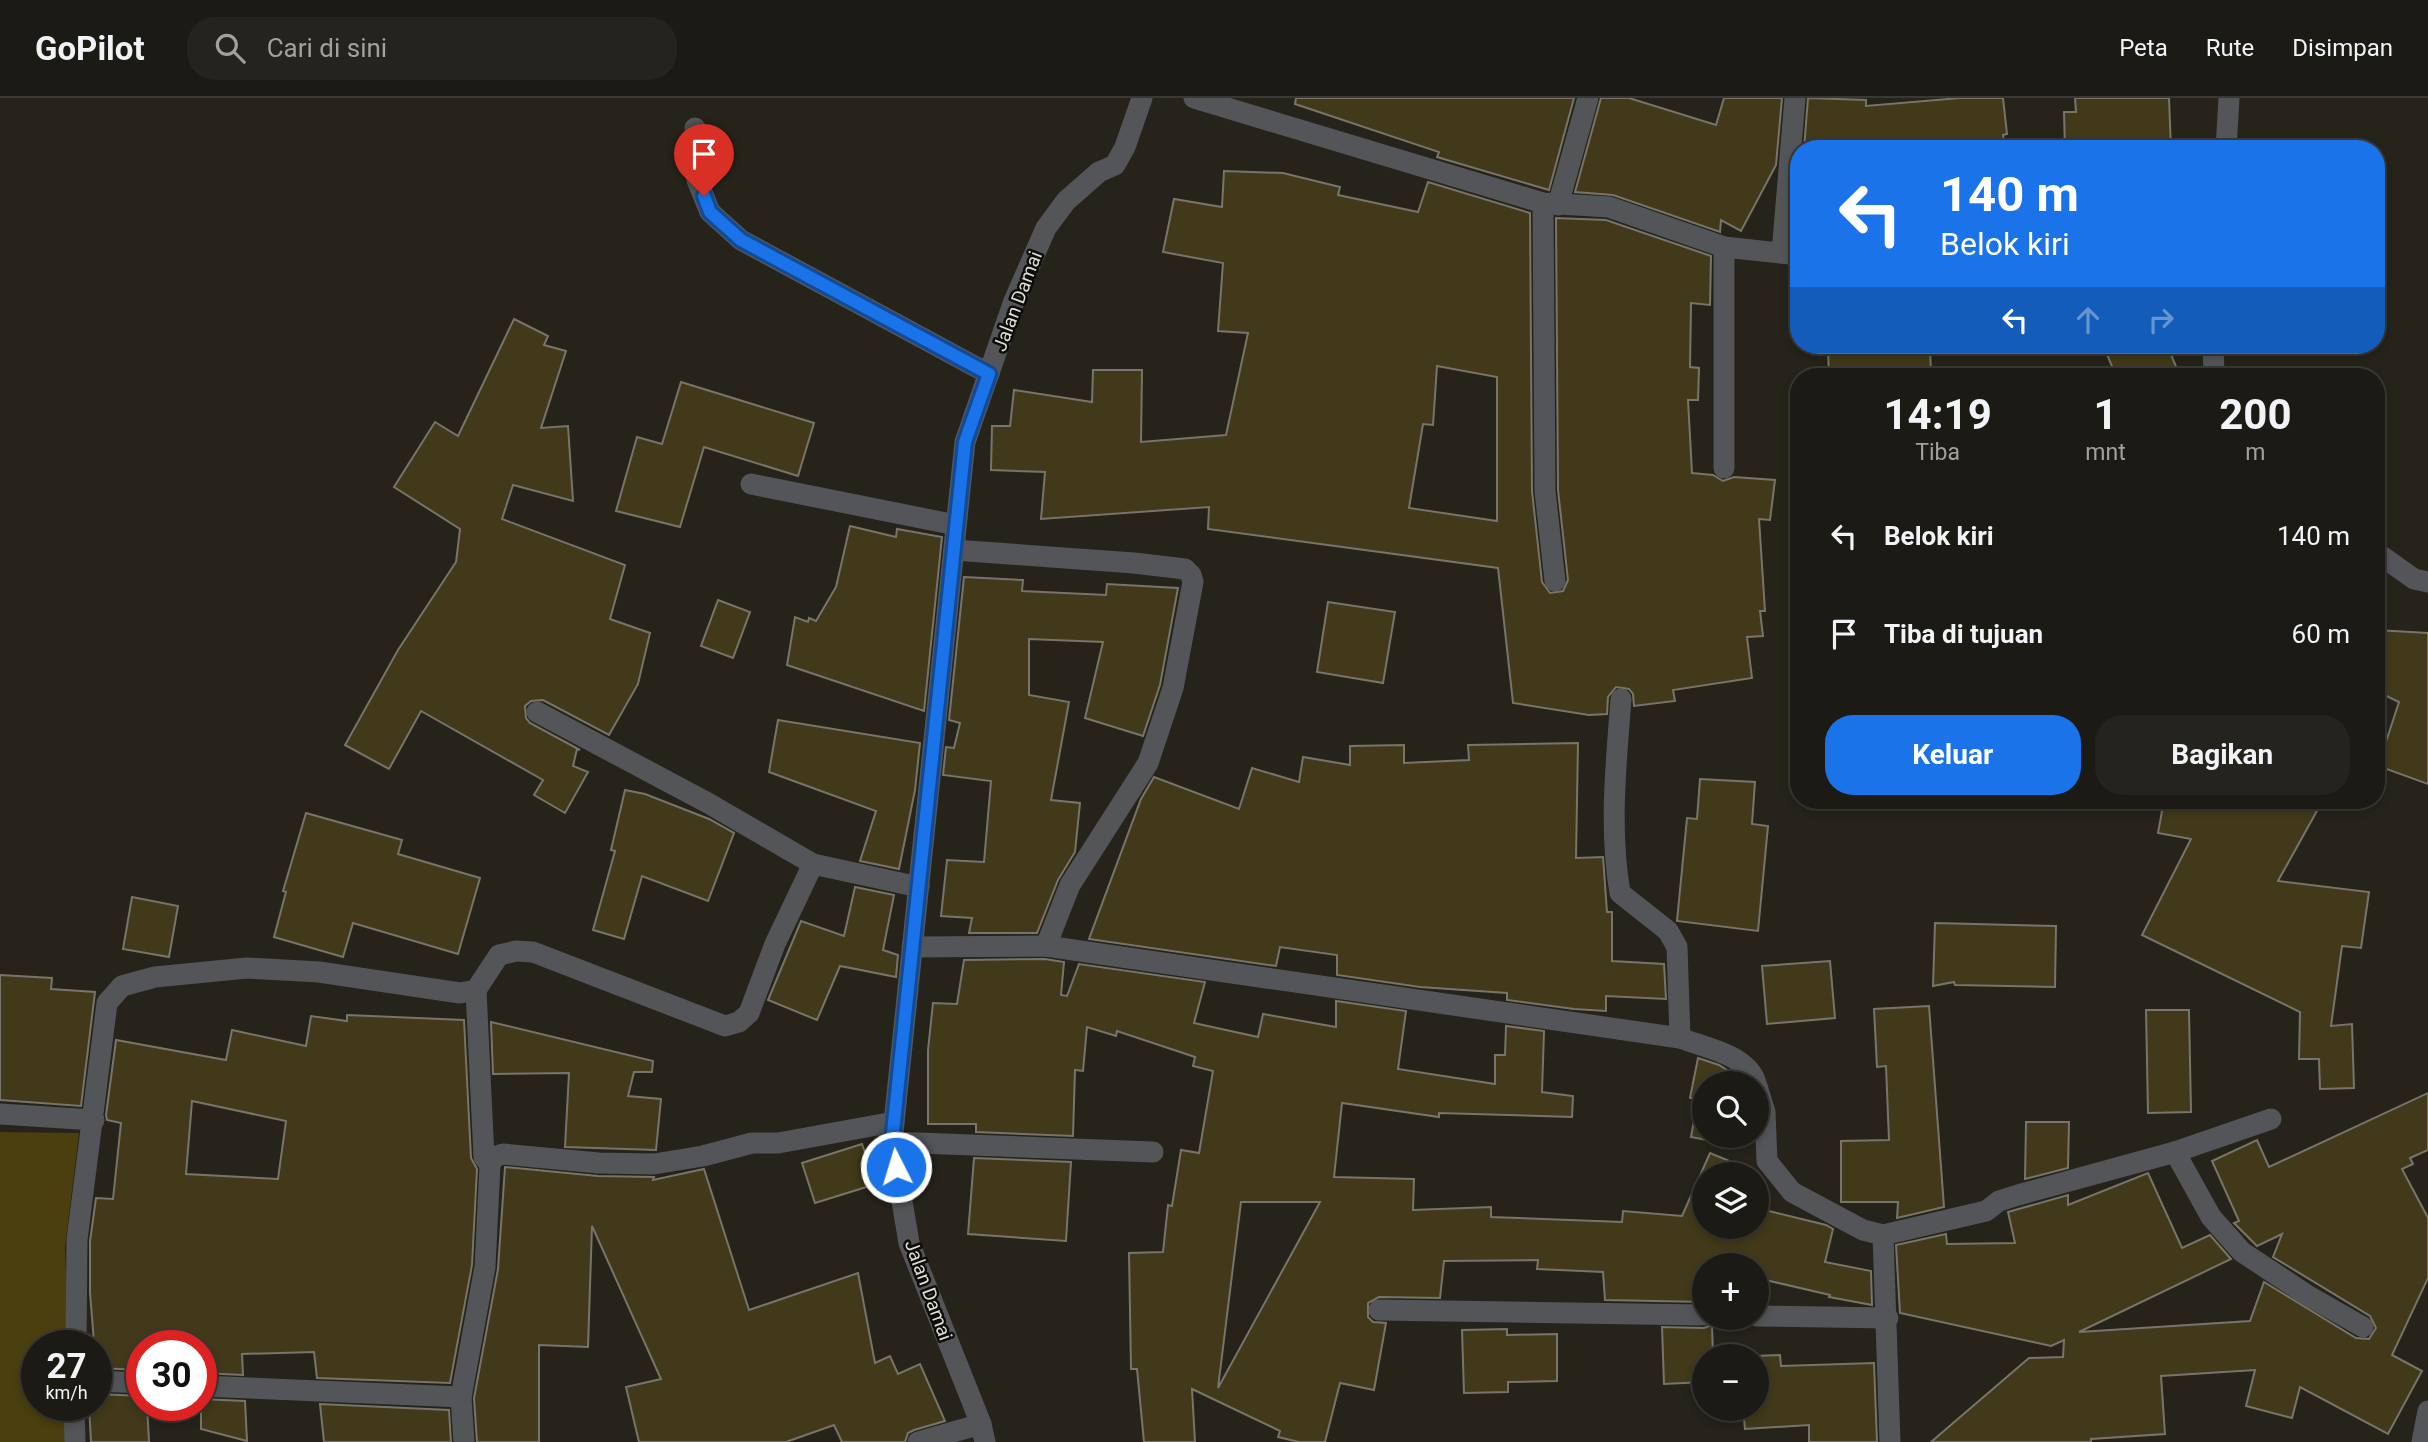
<!DOCTYPE html>
<html lang="id">
<head>
<meta charset="utf-8">
<style>
  :root { --surface:#1c1a14; --page:#25231d; --text:#f1f3f6; --muted:#a0a1a0; --line:#3a3834; --accent:#1a73e8 }
  body { margin:0; font-family:Roboto,sans-serif; background:var(--page); color:var(--text); height:100vh; display:flex; flex-direction:column; font-size:26px; white-space:nowrap }
  * { box-sizing:border-box; margin:0 }
  p { font-size:23px; color:var(--muted) }
  .icon { flex:none; width:38px; height:38px; fill:none; stroke:currentColor; stroke-width:2; stroke-linecap:round; stroke-linejoin:round }
  .map { position:relative; flex:1; overflow:hidden }
  .panel { position:absolute; left:1790px; top:270px; width:595px; height:441px; display:flex; flex-direction:column; background:var(--surface); border-radius:28px; box-shadow:0 4px 10px #0003,0 0 0 2px var(--line) }
  .panel>* { flex:none }
  .guide { position:absolute; left:1790px; top:42px; width:595px; height:214px; border-radius:28px; box-shadow:0 4px 10px #0003,0 0 0 2px var(--line); background:#1a73e8; color:#fff; overflow:hidden }
  .tools { position:absolute; left:1692px; top:973px; display:grid; gap:14px }
  .tools a { display:grid; place-items:center; width:77px; height:77px; border-radius:50%; background:var(--surface); box-shadow:0 4px 10px #0003,0 0 0 2px var(--line); font-size:35px }
  .speed { position:absolute; left:21px; top:1232px; display:flex; gap:14px; font-size:35px; font-weight:700; text-align:center }
  .speed>* { display:grid; place-content:center; width:91px; height:91px; border-radius:50%; background:var(--surface); box-shadow:0 4px 10px #0003,0 0 0 2px var(--line); line-height:1 }
  .speed small { font-size:18px; font-weight:400 }
  .speed .limit { border:10px solid #d22; background:#fff; color:#111 }
  .pin { position:absolute; display:grid; place-items:center; width:60px; height:60px; color:#fff; margin:-72px -30px; border-radius:50% 50% 50% 0; rotate:-45deg; box-shadow:0 0 7px #0007 }
  .pin .icon { rotate:45deg }
  .me { position:absolute; width:77px; margin:-38px; rotate:355deg; stroke-linejoin:round; filter:drop-shadow(0 0 5px #0008) }
  .turn { display:flex; align-items:center; gap:24px; height:147px; padding:0 35px; font-size:32px }
  .turn .icon { width:91px; height:91px; stroke-width:2.5 }
  .turn b { display:block; font-size:49px; line-height:60px }
  .lanes { display:flex; align-items:center; height:66px; padding:0 35px; background:#0003; justify-content:center; gap:35px; direction:ltr }
  .lanes .off { opacity:.35 }
  .eta { display:flex; justify-content:space-evenly; align-items:center; height:119px; text-align:center }
  .eta b { font-size:42px; font-weight:700; line-height:49px }
  .primary-button { display:flex; gap:14px; margin-top:auto; padding:14px 35px }
  .primary-button a { flex:1; height:80px; border-radius:28px; background:var(--accent); color:#fff; font-size:28px; font-weight:700; line-height:80px; text-align:center }
  .primary-button a+a { background:var(--page); color:var(--text) }
  ul { padding:0; list-style:none }
  li { display:flex; align-items:center; gap:21px; height:98px; padding:0 35px }
  li div { flex:1 }
  li b { display:block; font-size:26px }
  li em { font-style:normal }
  header { display:flex; align-items:center; gap:42px; box-sizing:border-box; height:98px; padding:0 35px; background:var(--surface); border-bottom:2px solid var(--line) }
  header strong { font-size:33px }
  nav { display:flex; gap:38px; margin-inline-start:auto; font-size:24px }
  .search { width:490px; height:63px; background:var(--page); display:flex; align-items:center; gap:18px; box-sizing:border-box; padding:0 24px; border-radius:28px; color:var(--muted); font-size:26px }
  .map>svg:first-child { display:block }
</style>
</head>
<body>
<header>
<strong>GoPilot</strong>
<div class="search"><svg class="icon" aria-label="search" viewBox="0 0 24 24"><circle cx="10" cy="10" r="6"/><path d="M15 15l6 6"/></svg>Cari di sini</div>
<nav><a>Peta</a><a>Rute</a><a>Disimpan</a></nav>
</header>
<div class="map">
<svg width="2428" height="1344" viewBox="0 0 2428 1344">
  <rect width="100%" height="100%" fill="#25231a"/>
  <path fill="#4b3f0f" d="M0 1034 79 1035 65 1150 69 1248H37V1307H72L73 1344H0Z"/>
  <g fill="#413919" stroke="#77756a" stroke-width="2" fill-rule="evenodd">
    <path d="M1296 0H1574L1549 92 1437 59 1439 54 1295 6Z"/>
    <path d="M1601 0H1629L1716 27 1724 0H1782L1776 67 1741 133 1721 122 1720 134 1613 97 1575 94Z"/>
    <path d="M1808 0 1866 2V8L1960 0H2003L2007 36 2003 37 2005 51H1804Z"/>
    <path d="M2075 0H2169L2171 51H2065L2064 14H2076Z"/>
    <path d="M1224 73 1283 75 1340 89 1338 97 1418 114 1428 84 1530 115 1532 393 1542 484 1550 495 1563 493 1568 482 1558 392 1556 120 1606 122 1711 158 1710 207 1691 205 1690 269 1699 270 1698 302H1688L1692 375 1713 377 1723 383 1734 379 1775 382 1770 422 1759 421 1765 513H1760L1763 538 1747 539 1752 580 1673 592 1675 603 1634 608 1633 596 1629 591 1616 589 1608 599 1607 616 1589 617 1513 605 1498 470 1208 431 1209 409 1041 421 1045 374 991 372 992 328H1010L1014 292 1092 304 1093 272H1142L1141 344 1226 337 1248 235 1218 233 1223 165 1163 154 1174 101 1222 109ZM1437 268 1497 279V423L1409 410 1423 326 1433 327Z"/>
    <path d="M514 221 548 238 544 247 566 253 541 330 568 328 573 403 513 387 502 421 625 467 610 521 650 535 638 586 609 637 543 602 531 603 525 608 526 620 530 625 580 652 577 651 573 668 588 674 565 715 534 697 543 682 421 613 389 671 345 647 398 552 456 464 460 431 394 389 435 324 458 338Z"/>
    <path d="M1930 247 1931 278H1829L1828 253Z"/>
    <path d="M2103 247H2167L2180 278H2116Z"/>
    <path d="M681 284 814 325 798 378 704 349 680 429 616 413 637 339 662 346Z"/>
    <path d="M850 428 896 439 897 431 942 439 924 613 787 567 795 519 808 524 809 520 816 523 836 489Z"/>
    <path d="M964 479 1023 482 1022 493 1106 497 1107 486 1178 490 1160 587 1143 638 1085 620 1103 544 1029 541V597L1069 604 1051 702 1080 705 1075 754 1058 782 1037 835H969L972 820 941 818 947 762 984 764 991 683 943 677 946 649 954 650 960 625 949 622Z"/>
    <path d="M718 502 750 514 733 560 701 548Z"/>
    <path d="M1328 504 1395 514 1383 585 1317 574Z"/>
    <path d="M2376 532 2428 535V686L2378 668 2399 604 2376 593Z"/>
    <path d="M778 622 920 645 915 692 899 771 860 763 876 713 769 674Z"/>
    <path d="M1578 645 1576 760 1603 759 1607 814H1612V863L1664 866 1666 901 1606 898V913L1574 911 1507 902V895L1420 889 1337 877V857L1280 849 1276 868 1089 841 1141 701 1154 679 1239 711 1252 670 1299 684 1303 659 1350 667V648L1404 647V665L1469 662 1468 647Z"/>
    <path d="M1700 681 1755 684 1752 726 1768 728 1758 833 1677 823 1687 720 1697 721Z"/>
    <path d="M625 692 645 696 709 721 734 735 708 803 642 778 624 841 593 832 615 753 611 752Z"/>
    <path d="M2164 702H2323L2278 783 2369 794 2361 850 2342 848 2331 928 2352 926 2354 990 2320 991 2319 961H2299L2300 914 2142 837 2191 741 2158 735Z"/>
    <path d="M306 715 402 742 398 756 480 780 458 856 353 825 343 859 274 839 286 794 283 793Z"/>
    <path d="M855 789 894 797 883 852 898 857 896 879 840 868 817 922 768 902 801 823 844 838Z"/>
    <path d="M132 799 178 808 169 859 123 851Z"/>
    <path d="M1935 825 2056 828 2055 889 1955 887 1954 884 1933 888Z"/>
    <path d="M1045 861 1064 864 1061 897 1067 898 1079 866 1205 884 1194 925 1258 939 1263 916 1336 929V903L1406 913 1398 971 1495 986V957H1505L1506 928 1544 933 1542 994 1573 998 1572 1019 1439 1015V1019L1342 1005 1334 1079 1414 1081 1413 1112 1491 1109V1119L1622 1124 1623 1113 1682 1118 1710 1055 1756 1074 1704 1076V1129H1757V1110L1826 1127 1833 1131 1825 1164 1871 1173 1872 1207 1829 1199 1830 1197 1757 1180V1167H1704V1204L1605 1202 1603 1174 1537 1171 1538 1162 1444 1163 1440 1200 1379 1199 1368 1205V1219L1373 1224 1386 1225 1374 1292 1340 1285 1325 1344H1299L1278 1339 1280 1333 1192 1291 1195 1344H1144L1137 1271H1131L1129 1155 1163 1154 1168 1107 1172 1108 1181 1052 1199 1055 1213 973 1193 968 1195 959 1117 933 1116 938 1087 929 1083 973 1075 972 1073 1038 976 1034V1026H928V952L933 905 957 906 964 862ZM1241 1104H1320L1218 1290Z"/>
    <path d="M1830 863 1835 920 1767 926 1762 868Z"/>
    <path d="M0 877 52 880 51 891 95 894 81 1008 0 1002Z"/>
    <path d="M1929 908 1944 1109 1897 1120 1898 1104H1841V1043L1889 1042 1886 968 1877 969 1874 911Z"/>
    <path d="M2146 912H2189L2191 1014 2148 1015Z"/>
    <path d="M347 917 464 922 471 1060 477 1071 472 1167 450 1285 317 1280 314 1254 242 1256 243 1277 201 1275V1248H142V1272L96 1270 90 1194V1143L96 1100 113 1101 121 1025 107 1022 106 1017 116 942 226 962 232 932 306 948 311 918 347 923ZM192 1003 286 1023 278 1081 186 1076Z"/>
    <path d="M491 924 653 963 652 974H634L628 998 661 1001 656 1052 565 1049 569 975 493 976Z"/>
    <path d="M1698 960 1719 967 1736 978 1735 985H1704V1038H1724L1722 1045 1691 1039 1698 1001 1690 1000Z"/>
    <path d="M2428 995V1052L2410 1060 2413 1066 2402 1071 2428 1120V1180L2392 1257 2422 1273 2388 1336 2300 1289 2292 1320 2246 1308 2255 1272 2161 1278 2165 1336 2091 1341V1344H1931L2029 1260 2063 1259 2064 1242 2051 1248 1900 1215 1896 1147 1946 1136 1947 1146 2015 1145 2008 1114 2068 1097V1107L2148 1075 2182 1150 2210 1137 2231 1161 2079 1234 2250 1223 2264 1184 2356 1240 2369 1241 2376 1230 2370 1218 2273 1159 2282 1136 2257 1148 2234 1125 2239 1123 2212 1063 2257 1042 2269 1069Z"/>
    <path d="M2026 1024H2069L2068 1070 2025 1081Z"/>
    <path d="M862 1046 876 1086 815 1105 802 1065Z"/>
    <path d="M974 1060 1071 1064 1066 1143 968 1136Z"/>
    <path d="M505 1069 598 1078 654 1079 653 1082 704 1071 749 1212 858 1175 875 1265 890 1258 898 1276 920 1266 945 1323 914 1332 908 1335 905 1344H842L834 1327 786 1344H639L626 1289 661 1281 592 1128 588 1249 539 1247V1344H477L474 1300 498 1171Z"/>
    <path d="M1712 1227 1713 1258H1704V1284L1664 1286 1662 1229 1704 1230Z"/>
    <path d="M1507 1231V1237L1557 1236V1283L1508 1284V1294L1464 1295 1462 1232Z"/>
    <path d="M1780 1257 1781 1268 1874 1265 1877 1344H1809V1327L1745 1331 1743 1311H1757L1755 1258Z"/>
    <path d="M96 1296 142 1298V1307H147L149 1344H91L89 1307H96Z"/>
    <path d="M201 1301 245 1303 247 1343 201 1331Z"/>
    <path d="M320 1306 449 1312 451 1344H324Z"/>
  </g>
  <g fill="none" stroke-linecap="round" stroke-linejoin="round">
    <g stroke="#535559" stroke-width="21">
      <path d="M1194 0 1543 105 1609 109 1724 149 1799 157"/>
      <path d="M695 30 697 82 710 114 741 142 989 276"/>
      <path d="M2226 51 2229 0"/>
      <path d="M1543 105 1545 393 1555 483"/>
      <path d="M1558 107 1588 0"/>
      <path d="M1782 155 1795 0"/>
      <path d="M2213 247 2214 278"/>
      <path d="M1724 370V149"/>
      <path d="M751 386 956 427"/>
      <path d="M954 452 1134 465 1185 471 1191 477 1193 484 1173 590 1148 665 1070 787 1046 848"/>
      <path d="M2376 454 2414 481 2428 484"/>
      <path d="M1621 601C1616 667 1609 730 1620 795L1668 833 1677 849 1680 940"/>
      <path d="M537 614 708 705 813 766"/>
      <path d="M912 849 1046 848 1680 940C1705 950 1747 956 1756 985"/>
      <path d="M476 892 484 1059 490 1067"/>
      <path d="M1757 988 1765 1014 1767 1063 1792 1094 1863 1132 1883 1137 1986 1113 1999 1103 2018 1097 2175 1054 2271 1021"/>
      <path d="M0 1016 94 1022"/>
      <path d="M892 1044 1153 1054"/>
      <path d="M2175 1054 2211 1119 2242 1154 2307 1197 2363 1229"/>
      <path d="M1883 1137 1890 1344"/>
      <path d="M1379 1212 1704 1217"/>
      <path d="M1757 1218 1888 1220"/>
      <path d="M76 1248 77 1142 107 905 122 888 155 879 247 870 319 874 460 895 476 892 499 857 516 853 533 854 725 928 739 924 749 915 775 846 813 766 919 789"/>
      <path d="M96 1283 142 1285"/>
      <path d="M201 1288 461 1299"/>
      <path d="M74 1307 75 1344"/>
      <path d="M464 1344 461 1299 485 1169 490 1067 494 1059 503 1056 599 1065 654 1066 703 1058 752 1045H778L894 1024"/>
      <path d="M918 1344 981 1326"/>
      <path d="M985 1344 981 1326 909 1145 892 1044 965 344 1014 203 1046 130 1066 103 1099 74 1115 67 1125 49 1142 0"/>
      <path d="M2422 1344 2428 1313"/>
    </g>
  </g>
  <g fill="none" stroke-linecap="round" stroke-linejoin="round">
    <defs>
      <path id="route" d="M704 98 710 114 741 142 989 276 965 344 892 1044 896 1069"/>
    </defs>
    <use href="#route" stroke="#114b97" stroke-width="18"/>
    <use href="#route" stroke="#1a73e8" stroke-width="12"/>
  </g>
  <g text-anchor="middle" stroke-width="5" stroke-linejoin="round" paint-order="stroke">
    <g font-size="19" fill="#deddd7" stroke="#0d0c08">
      <text transform="translate(1017 203) rotate(-69)" y="7">Jalan Damai</text>
      <text transform="translate(929 1192) rotate(70)" y="7">Jalan Damai</text>
    </g>
  </g>
</svg>
<div class="tools">
<a><svg class="icon" aria-label="search" viewBox="0 0 24 24"><circle cx="10" cy="10" r="6"/><path d="M15 15l6 6"/></svg></a>
<a><svg class="icon" aria-label="layers" viewBox="0 0 24 24"><path d="M12 4l9 5-9 5-9-5zM3 14l9 5 9-5"/></svg></a>
<a>+</a>
<a>−</a>
</div>
<div class="speed"><div>27<small>km/h</small></div><div class="limit">30</div></div>
<div class="pin" style="left:704px;top:98px;background:#d93025"><svg class="icon" aria-label="arrive" viewBox="0 0 24 24"><path d="M6 21V4h12l-3 4 3 4H6"/></svg></div>
<svg class="me" style="left:896px;top:1069px" viewBox="-20 -20 40 40"><circle r="17" fill="#1a73e8" stroke="#fff" stroke-width="3"/><path d="M0-11L8 9 0 5-8 9z" fill="#fff"/></svg>
<div class="guide">
<div class="turn"><svg class="icon" aria-label="left" viewBox="0 0 24 24"><path d="M17 20v-9H6M10 6l-5 5 5 5"/></svg><div><b>140 m</b>Belok kiri</div></div>
<div class="lanes"><svg class="icon" aria-label="left" viewBox="0 0 24 24"><path d="M17 20v-9H6M10 6l-5 5 5 5"/></svg><svg class="icon off" aria-label="ahead" viewBox="0 0 24 24"><path d="M12 20V5M6 11l6-6 6 6"/></svg><svg class="icon off" aria-label="right" viewBox="0 0 24 24"><path d="M7 20v-9h11M14 6l5 5-5 5"/></svg></div>
</div>
<section class="panel">
<div class="eta">
<div><b>14:19</b><p>Tiba</p></div>
<div><b>1</b><p>mnt</p></div>
<div><b>200</b><p>m</p></div>
</div>
<ul>
<li><svg class="icon" aria-label="left" viewBox="0 0 24 24"><path d="M17 20v-9H6M10 6l-5 5 5 5"/></svg><div><b>Belok kiri</b></div><em>140 m</em></li>
<li><svg class="icon" aria-label="arrive" viewBox="0 0 24 24"><path d="M6 21V4h12l-3 4 3 4H6"/></svg><div><b>Tiba di tujuan</b></div><em>60 m</em></li>
</ul>
<div class="primary-button"><a>Keluar</a><a>Bagikan</a></div>
</section>
</div>
</body>
</html>
